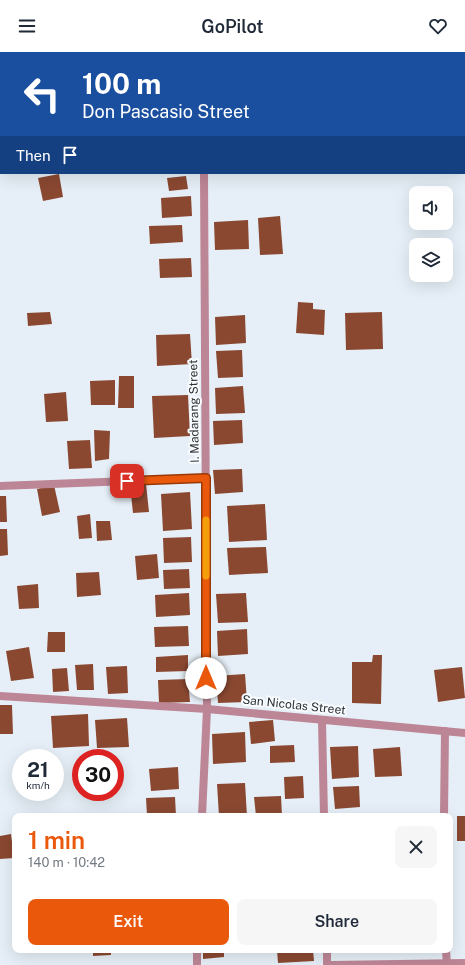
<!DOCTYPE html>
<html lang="en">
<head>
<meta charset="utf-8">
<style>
  :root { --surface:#fff; --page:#f6f6f7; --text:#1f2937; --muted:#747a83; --accent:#ea580c }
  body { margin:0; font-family:"Public Sans",sans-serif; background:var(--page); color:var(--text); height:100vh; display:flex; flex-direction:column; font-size:15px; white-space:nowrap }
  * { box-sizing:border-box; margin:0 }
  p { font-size:13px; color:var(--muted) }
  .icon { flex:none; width:22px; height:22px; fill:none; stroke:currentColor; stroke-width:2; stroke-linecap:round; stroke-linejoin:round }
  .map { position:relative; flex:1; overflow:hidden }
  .details { position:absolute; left:12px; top:761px; width:441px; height:140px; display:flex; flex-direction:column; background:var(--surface); border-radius:8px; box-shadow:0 4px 16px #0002 }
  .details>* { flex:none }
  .guide { position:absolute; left:0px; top:0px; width:465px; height:122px; box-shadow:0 4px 16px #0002; background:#1a4fa0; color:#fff; overflow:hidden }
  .fabs { position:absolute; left:409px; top:134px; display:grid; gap:8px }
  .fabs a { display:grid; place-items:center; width:44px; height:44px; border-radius:8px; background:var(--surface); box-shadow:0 4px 16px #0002; font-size:20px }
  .speed { position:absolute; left:12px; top:697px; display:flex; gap:8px; font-size:20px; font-weight:700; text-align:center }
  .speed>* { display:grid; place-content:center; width:52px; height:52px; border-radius:50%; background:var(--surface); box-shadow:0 4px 16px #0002; line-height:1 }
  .speed small { font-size:10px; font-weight:400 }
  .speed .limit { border:6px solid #d22; background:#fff; color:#111 }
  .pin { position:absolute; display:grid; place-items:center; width:34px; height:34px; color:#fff; margin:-17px; border-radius:8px; box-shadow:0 2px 6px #0006 }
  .me { position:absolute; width:44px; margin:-22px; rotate:0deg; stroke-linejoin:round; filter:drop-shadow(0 0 3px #0008) }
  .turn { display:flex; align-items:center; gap:14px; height:84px; padding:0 16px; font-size:18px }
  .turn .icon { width:52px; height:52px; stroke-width:2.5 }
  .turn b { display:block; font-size:28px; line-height:34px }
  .then { display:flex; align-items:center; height:38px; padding:0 16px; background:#0003; gap:8px; font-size:15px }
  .round { display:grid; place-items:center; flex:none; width:42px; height:42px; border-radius:8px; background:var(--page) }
  .head { display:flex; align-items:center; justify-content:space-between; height:68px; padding:0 16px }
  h1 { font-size:24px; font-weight:600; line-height:30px; color:var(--accent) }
  .cta { display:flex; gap:8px; margin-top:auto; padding:8px 16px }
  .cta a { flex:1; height:46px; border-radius:8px; background:var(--accent); color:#fff; font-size:16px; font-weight:600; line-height:46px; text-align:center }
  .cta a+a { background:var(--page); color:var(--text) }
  header { display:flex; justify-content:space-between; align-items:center; height:52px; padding:0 16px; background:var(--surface); font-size:18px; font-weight:600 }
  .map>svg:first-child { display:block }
</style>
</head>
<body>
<header><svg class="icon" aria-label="menu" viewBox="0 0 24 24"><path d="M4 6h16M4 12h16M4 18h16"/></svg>GoPilot<svg class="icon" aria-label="heart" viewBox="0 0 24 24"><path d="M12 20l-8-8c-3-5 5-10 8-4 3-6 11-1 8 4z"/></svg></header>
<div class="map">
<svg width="465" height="913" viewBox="0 0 465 913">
  <rect width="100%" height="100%" fill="#e6eff7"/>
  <g fill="#8a4831">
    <path d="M59 122 63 145 43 149 38 126Z"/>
    <path d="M186 124 188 137 169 139 167 126Z"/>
    <path d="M191 144 192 164 162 166 161 146Z"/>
    <path d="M280 164 283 202 260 203 258 166Z"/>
    <path d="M248 168 249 197 215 198 214 170Z"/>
    <path d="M182 173 183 190 150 192 149 174Z"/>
    <path d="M191 206 192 225 160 226 159 207Z"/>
    <path d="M298 250 313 251V257L325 258 324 283 296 281Z"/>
    <path d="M50 260 52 272 28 274 27 261Z"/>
    <path d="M382 260 383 297 346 298 345 261Z"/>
    <path d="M245 263 246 291 216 293 215 265Z"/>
    <path d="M190 282 192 312 157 314 156 283Z"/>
    <path d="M242 298 243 325 218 326 216 299Z"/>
    <path d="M119 324H134V356H118Z"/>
    <path d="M115 328V353H91L90 329Z"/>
    <path d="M243 334 245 361 216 362 215 336Z"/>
    <path d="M66 340 68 369 46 370 44 342Z"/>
    <path d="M188 343 190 384 154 386 152 344Z"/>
    <path d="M242 368 243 391 214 393 213 369Z"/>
    <path d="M94 378 110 379 109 407 95 409Z"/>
    <path d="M90 388 92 416 69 417 67 389Z"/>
    <path d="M242 417 243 440 215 442 213 418Z"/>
    <path d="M146 432 149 460 133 461 130 433Z"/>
    <path d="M54 433 60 460 42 464 37 437Z"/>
    <path d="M190 440 192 477 163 479 161 442Z"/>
    <path d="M0 444H6L7 470H0Z"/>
    <path d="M265 452 267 488 229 490 227 454Z"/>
    <path d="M90 462 92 486 79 487 77 464Z"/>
    <path d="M96 469H110L112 488 97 489Z"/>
    <path d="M0 477H7L8 503 0 504Z"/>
    <path d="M191 485 192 510 164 511 163 486Z"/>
    <path d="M266 495 268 521 229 523 227 496Z"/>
    <path d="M157 502 159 526 137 528 135 504Z"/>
    <path d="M189 517 190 536 164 537 163 518Z"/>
    <path d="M99 520 101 543 77 545 76 521Z"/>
    <path d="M38 532 39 556 19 557 17 534Z"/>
    <path d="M189 541 190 563 156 565 155 543Z"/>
    <path d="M246 541 248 570 218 571 216 542Z"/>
    <path d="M188 574 189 594 155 595 154 575Z"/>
    <path d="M247 577 248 602 218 604 217 579Z"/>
    <path d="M48 580H65V600H47Z"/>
    <path d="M29 595 34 626 11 629 6 599Z"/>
    <path d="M188 603V619L156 620V605Z"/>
    <path d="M373 603H382L381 652 352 651V610H372Z"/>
    <path d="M93 612 94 638H77L75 613Z"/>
    <path d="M127 614 128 641 108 642 106 615Z"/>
    <path d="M462 615 465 646 438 650 434 618Z"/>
    <path d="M67 616 69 639 53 640 52 617Z"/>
    <path d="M245 622 247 650 218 651 216 624Z"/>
    <path d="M188 627 190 650 159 651 158 628Z"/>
    <path d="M0 653H12L13 682H0Z"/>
    <path d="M88 662 89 694 53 696 51 664Z"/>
    <path d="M127 666 129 695 97 696 95 668Z"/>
    <path d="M273 668 275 689 251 692 249 670Z"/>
    <path d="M245 680 246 710 213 712 212 682Z"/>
    <path d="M294 693 295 710 270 711V694Z"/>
    <path d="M358 694 359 725 332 727 330 695Z"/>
    <path d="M400 695 402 724 375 725 373 697Z"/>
    <path d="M178 715 179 737 151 739 149 717Z"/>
    <path d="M303 724 304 746 285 747 284 725Z"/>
    <path d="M245 731 247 764H219L217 732Z"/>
    <path d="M359 734 360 755 335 757 333 735Z"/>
    <path d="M281 744 282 764H256L254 745Z"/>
    <path d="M175 745 176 764H147L146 746Z"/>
    <rect x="457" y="764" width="8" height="25"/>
    <path d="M11 782 14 806 0 807V784Z"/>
    <path d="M93 898H111V903L93 904Z"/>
    <path d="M203 898H224V905L203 907Z"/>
    <path d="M277 898H313L314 909 278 911Z"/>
  </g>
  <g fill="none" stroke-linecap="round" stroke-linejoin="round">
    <g stroke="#bd8696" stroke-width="8">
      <path d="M202 0V1"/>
      <path d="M0 86H1"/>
      <path d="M0 434 206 426"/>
      <path d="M322 669 324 764"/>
      <path d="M202 764 207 657 204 121"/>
      <path d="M444 764 445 679"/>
      <path d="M327 898V913"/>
      <path d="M446 898 447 913"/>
      <path d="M197 913V898"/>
      <path d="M331 913 465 911"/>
    </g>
    <path stroke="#bd8696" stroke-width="8" d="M0 644 207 657 465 681"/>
  </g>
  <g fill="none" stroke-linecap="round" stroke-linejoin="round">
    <defs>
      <path id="route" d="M127 429 206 426V626"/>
    </defs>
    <use href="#route" stroke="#983908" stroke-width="10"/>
    <use href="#route" stroke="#ea580c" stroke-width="7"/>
    <path stroke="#f59e0b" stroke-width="7" d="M206 468V524"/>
  </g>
  <g text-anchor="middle" stroke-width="4" stroke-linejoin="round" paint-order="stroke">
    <g font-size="12" fill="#2d3134" stroke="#f8fcff">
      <text transform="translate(194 359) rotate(-91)" y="4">I. Madarang Street</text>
      <text transform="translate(294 653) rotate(6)" y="4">San Nicolas Street</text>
    </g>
  </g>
</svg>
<div class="fabs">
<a><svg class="icon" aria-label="sound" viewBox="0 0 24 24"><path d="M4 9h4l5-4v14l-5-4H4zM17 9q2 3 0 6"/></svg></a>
<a><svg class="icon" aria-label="layers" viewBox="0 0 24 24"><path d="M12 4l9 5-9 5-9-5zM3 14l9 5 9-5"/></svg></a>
</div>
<div class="speed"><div>21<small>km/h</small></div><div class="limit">30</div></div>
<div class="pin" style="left:127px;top:429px;background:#d93025"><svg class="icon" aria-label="arrive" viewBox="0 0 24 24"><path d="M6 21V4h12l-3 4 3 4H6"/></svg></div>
<svg class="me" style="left:206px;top:626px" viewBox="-20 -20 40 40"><circle r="19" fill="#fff"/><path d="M0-13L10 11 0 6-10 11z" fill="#ea580c"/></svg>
<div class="guide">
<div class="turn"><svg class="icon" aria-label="left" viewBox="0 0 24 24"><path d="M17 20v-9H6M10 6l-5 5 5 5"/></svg><div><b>100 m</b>Don Pascasio Street</div></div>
<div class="then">Then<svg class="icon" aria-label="arrive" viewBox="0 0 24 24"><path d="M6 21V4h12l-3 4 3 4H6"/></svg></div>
</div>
<section class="details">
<div class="head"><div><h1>1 min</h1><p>140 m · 10:42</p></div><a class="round"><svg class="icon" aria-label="close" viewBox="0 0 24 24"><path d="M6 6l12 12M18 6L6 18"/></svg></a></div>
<div class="cta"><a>Exit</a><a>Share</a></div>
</section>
</div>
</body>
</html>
